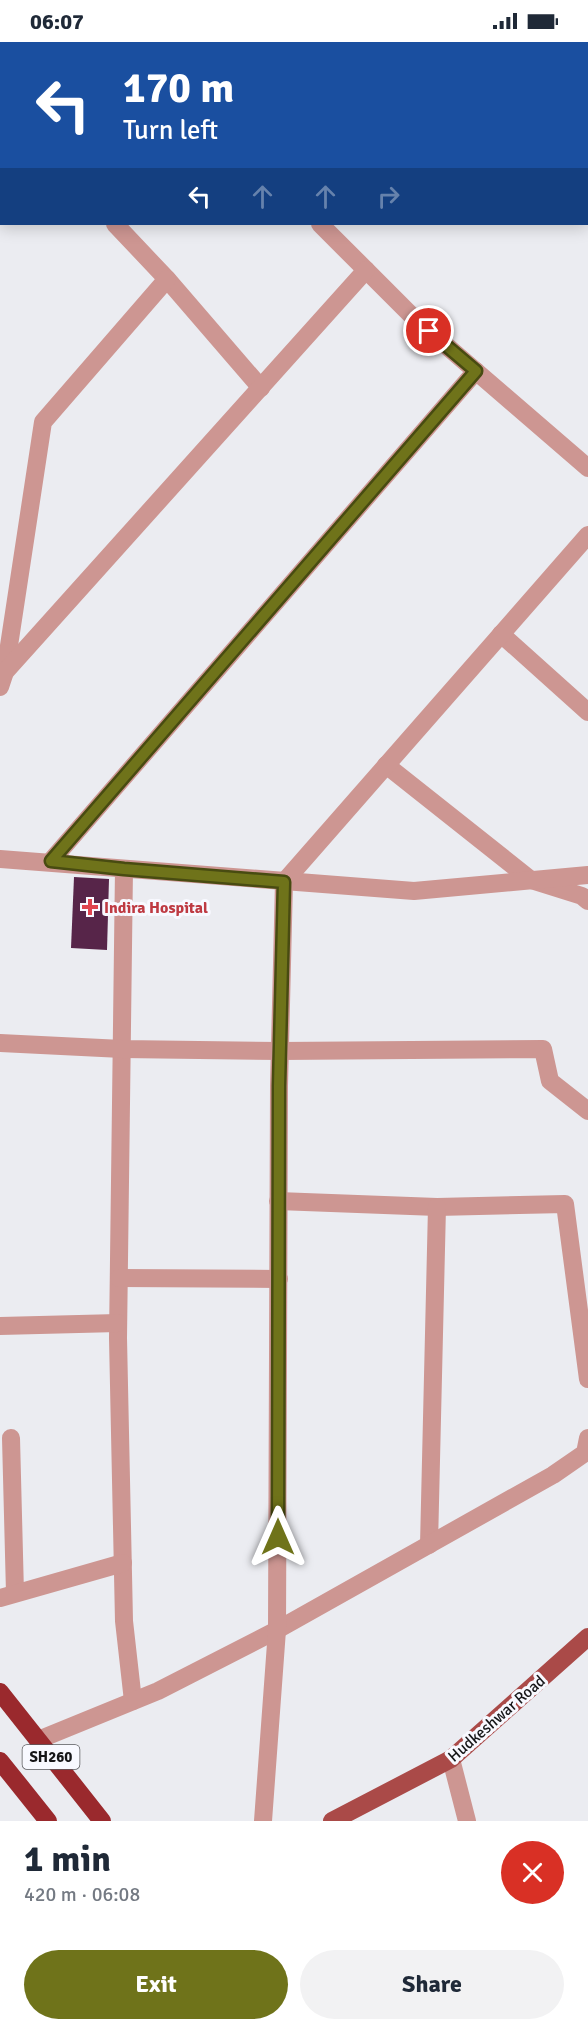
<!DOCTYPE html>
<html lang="en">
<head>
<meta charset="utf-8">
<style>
  :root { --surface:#fff; --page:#f2f2f3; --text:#1f2937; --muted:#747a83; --accent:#6f731a }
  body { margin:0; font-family:Signika,sans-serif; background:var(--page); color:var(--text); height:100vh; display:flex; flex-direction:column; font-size:22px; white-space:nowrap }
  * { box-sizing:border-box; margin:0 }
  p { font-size:20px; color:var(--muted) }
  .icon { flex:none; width:33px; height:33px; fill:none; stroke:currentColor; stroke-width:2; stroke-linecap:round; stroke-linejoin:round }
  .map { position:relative; height:1779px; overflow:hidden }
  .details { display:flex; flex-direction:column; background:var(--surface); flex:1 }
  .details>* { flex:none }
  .hud { position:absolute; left:0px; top:0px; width:588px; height:183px; box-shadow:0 3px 15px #0003; background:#1a4fa0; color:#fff; overflow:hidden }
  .pin { position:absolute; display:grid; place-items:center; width:51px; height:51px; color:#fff; margin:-26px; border:3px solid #fff; border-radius:50%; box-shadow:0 2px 6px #0007 }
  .me { position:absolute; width:66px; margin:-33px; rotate:0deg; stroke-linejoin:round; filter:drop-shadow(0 0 4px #0008) }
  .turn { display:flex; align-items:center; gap:21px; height:126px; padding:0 24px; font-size:27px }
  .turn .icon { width:78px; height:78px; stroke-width:2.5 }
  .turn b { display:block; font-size:42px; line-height:51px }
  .lanes { display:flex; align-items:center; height:57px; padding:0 24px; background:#0003; justify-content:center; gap:30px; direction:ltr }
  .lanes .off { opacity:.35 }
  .round { display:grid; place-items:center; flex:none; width:63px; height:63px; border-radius:32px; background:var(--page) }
  .summary { display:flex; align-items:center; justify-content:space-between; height:102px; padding:0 24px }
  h1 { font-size:36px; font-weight:700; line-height:45px }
  .primary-button { display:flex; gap:12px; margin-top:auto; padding:12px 24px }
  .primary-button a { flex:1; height:69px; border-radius:36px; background:var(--accent); color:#fff; font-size:24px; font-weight:700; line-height:69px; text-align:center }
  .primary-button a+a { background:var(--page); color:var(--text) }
  .status { display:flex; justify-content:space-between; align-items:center; height:42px; padding:0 30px; background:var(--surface); direction:ltr }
  .status svg { height:16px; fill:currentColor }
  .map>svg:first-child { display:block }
</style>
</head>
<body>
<div class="status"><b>06:07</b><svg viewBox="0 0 49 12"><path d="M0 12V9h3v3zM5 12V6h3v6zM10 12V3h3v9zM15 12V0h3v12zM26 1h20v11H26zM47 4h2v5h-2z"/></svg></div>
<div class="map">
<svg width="588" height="1779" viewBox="0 0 588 1779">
  <rect width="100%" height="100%" fill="#ebecf1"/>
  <path fill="#572549" d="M74 835 109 837 107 908 71 906Z"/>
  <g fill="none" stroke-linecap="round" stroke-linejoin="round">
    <g stroke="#cd9692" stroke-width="18">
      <path d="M102 0 115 2"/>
      <path d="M438 0 440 2"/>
      <path d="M586 6H588"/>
      <path d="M0 109H2"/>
      <path d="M586 144 588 145"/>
      <path d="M115 182 167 237 261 346"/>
      <path d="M320 182 413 275 588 426"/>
      <path d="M501 592 588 670"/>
      <path d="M5 630 43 380 167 237"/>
      <path d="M0 645 5 630 366 228"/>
      <path d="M386 723 531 838 582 854 588 859"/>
      <path d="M0 817 414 849 588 833"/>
      <path d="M51 819 476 329"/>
      <path d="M124 827 118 1296 124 1579 133 1659"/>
      <path d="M0 1001 122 1007 280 1009 543 1007 550 1039 588 1069"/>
      <path d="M278 1159 437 1165 565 1162 588 1337"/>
      <path d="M119 1236 279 1237"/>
      <path d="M0 1284 118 1281"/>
      <path d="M11 1396 15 1551"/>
      <path d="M429 1503 437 1165"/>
      <path d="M0 1556 123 1521"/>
      <path d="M38 1698 158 1649 277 1588 553 1433 585 1411 588 1396"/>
      <path d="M451 1717 467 1779"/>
      <path d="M263 1779 277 1588 279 1044 284 840 588 493"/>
    </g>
    <path stroke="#aa4a48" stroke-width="18" d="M332 1779 451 1717 588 1595"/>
    <g stroke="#9a292d" stroke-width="18">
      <path d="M0 1650 102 1779"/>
      <path d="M0 1719 48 1779"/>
    </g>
  </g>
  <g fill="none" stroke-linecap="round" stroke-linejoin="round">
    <defs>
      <path id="route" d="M278 1495 279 1044 284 840 124 827 51 819 476 329 429 289"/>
    </defs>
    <use href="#route" stroke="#484b11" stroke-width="15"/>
    <use href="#route" stroke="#6f731a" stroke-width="10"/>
  </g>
  <path fill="#e0444e" stroke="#f8f9ff" stroke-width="2" d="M87 856h6v6h6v6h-6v6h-6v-6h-6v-6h6z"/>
  <g text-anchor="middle" stroke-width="6" stroke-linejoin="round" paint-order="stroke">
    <rect fill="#f8f9ff" stroke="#5a5a5d" stroke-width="1.5" x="22.5" y="1703" width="57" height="24" rx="4.5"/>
    <g font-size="15" font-weight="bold" fill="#161618">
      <text x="51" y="1720">SH260</text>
    </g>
    <g font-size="16" font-weight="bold" fill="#be3a42" stroke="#f8f9ff" text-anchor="start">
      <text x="104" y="871">Indira Hospital</text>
    </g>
    <g font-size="16" fill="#161618" stroke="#f8f9ff">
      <text transform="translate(496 1676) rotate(-41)" y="6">Hudkeshwar Road</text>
    </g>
  </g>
</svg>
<div class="pin" style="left:429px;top:289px;background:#d93025"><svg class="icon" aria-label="arrive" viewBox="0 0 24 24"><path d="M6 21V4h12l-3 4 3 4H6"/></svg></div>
<svg class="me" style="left:278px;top:1495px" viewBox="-20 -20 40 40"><path d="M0-17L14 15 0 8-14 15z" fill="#6f731a" stroke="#fff" stroke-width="4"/></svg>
<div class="hud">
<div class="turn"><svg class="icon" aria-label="left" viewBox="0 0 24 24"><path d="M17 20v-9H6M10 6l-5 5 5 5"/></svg><div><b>170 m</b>Turn left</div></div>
<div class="lanes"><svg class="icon" aria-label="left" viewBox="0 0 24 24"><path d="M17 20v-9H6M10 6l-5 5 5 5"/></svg><svg class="icon off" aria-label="ahead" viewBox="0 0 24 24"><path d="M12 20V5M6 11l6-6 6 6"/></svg><svg class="icon off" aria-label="ahead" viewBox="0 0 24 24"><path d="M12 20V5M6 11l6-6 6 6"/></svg><svg class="icon off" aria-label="right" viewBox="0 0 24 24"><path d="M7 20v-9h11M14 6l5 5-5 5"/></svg></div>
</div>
</div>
<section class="details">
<div class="summary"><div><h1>1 min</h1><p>420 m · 06:08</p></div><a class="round" style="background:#d93025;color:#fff"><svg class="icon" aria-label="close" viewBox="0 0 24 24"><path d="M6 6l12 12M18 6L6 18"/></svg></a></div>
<div class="primary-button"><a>Exit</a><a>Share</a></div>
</section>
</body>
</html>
